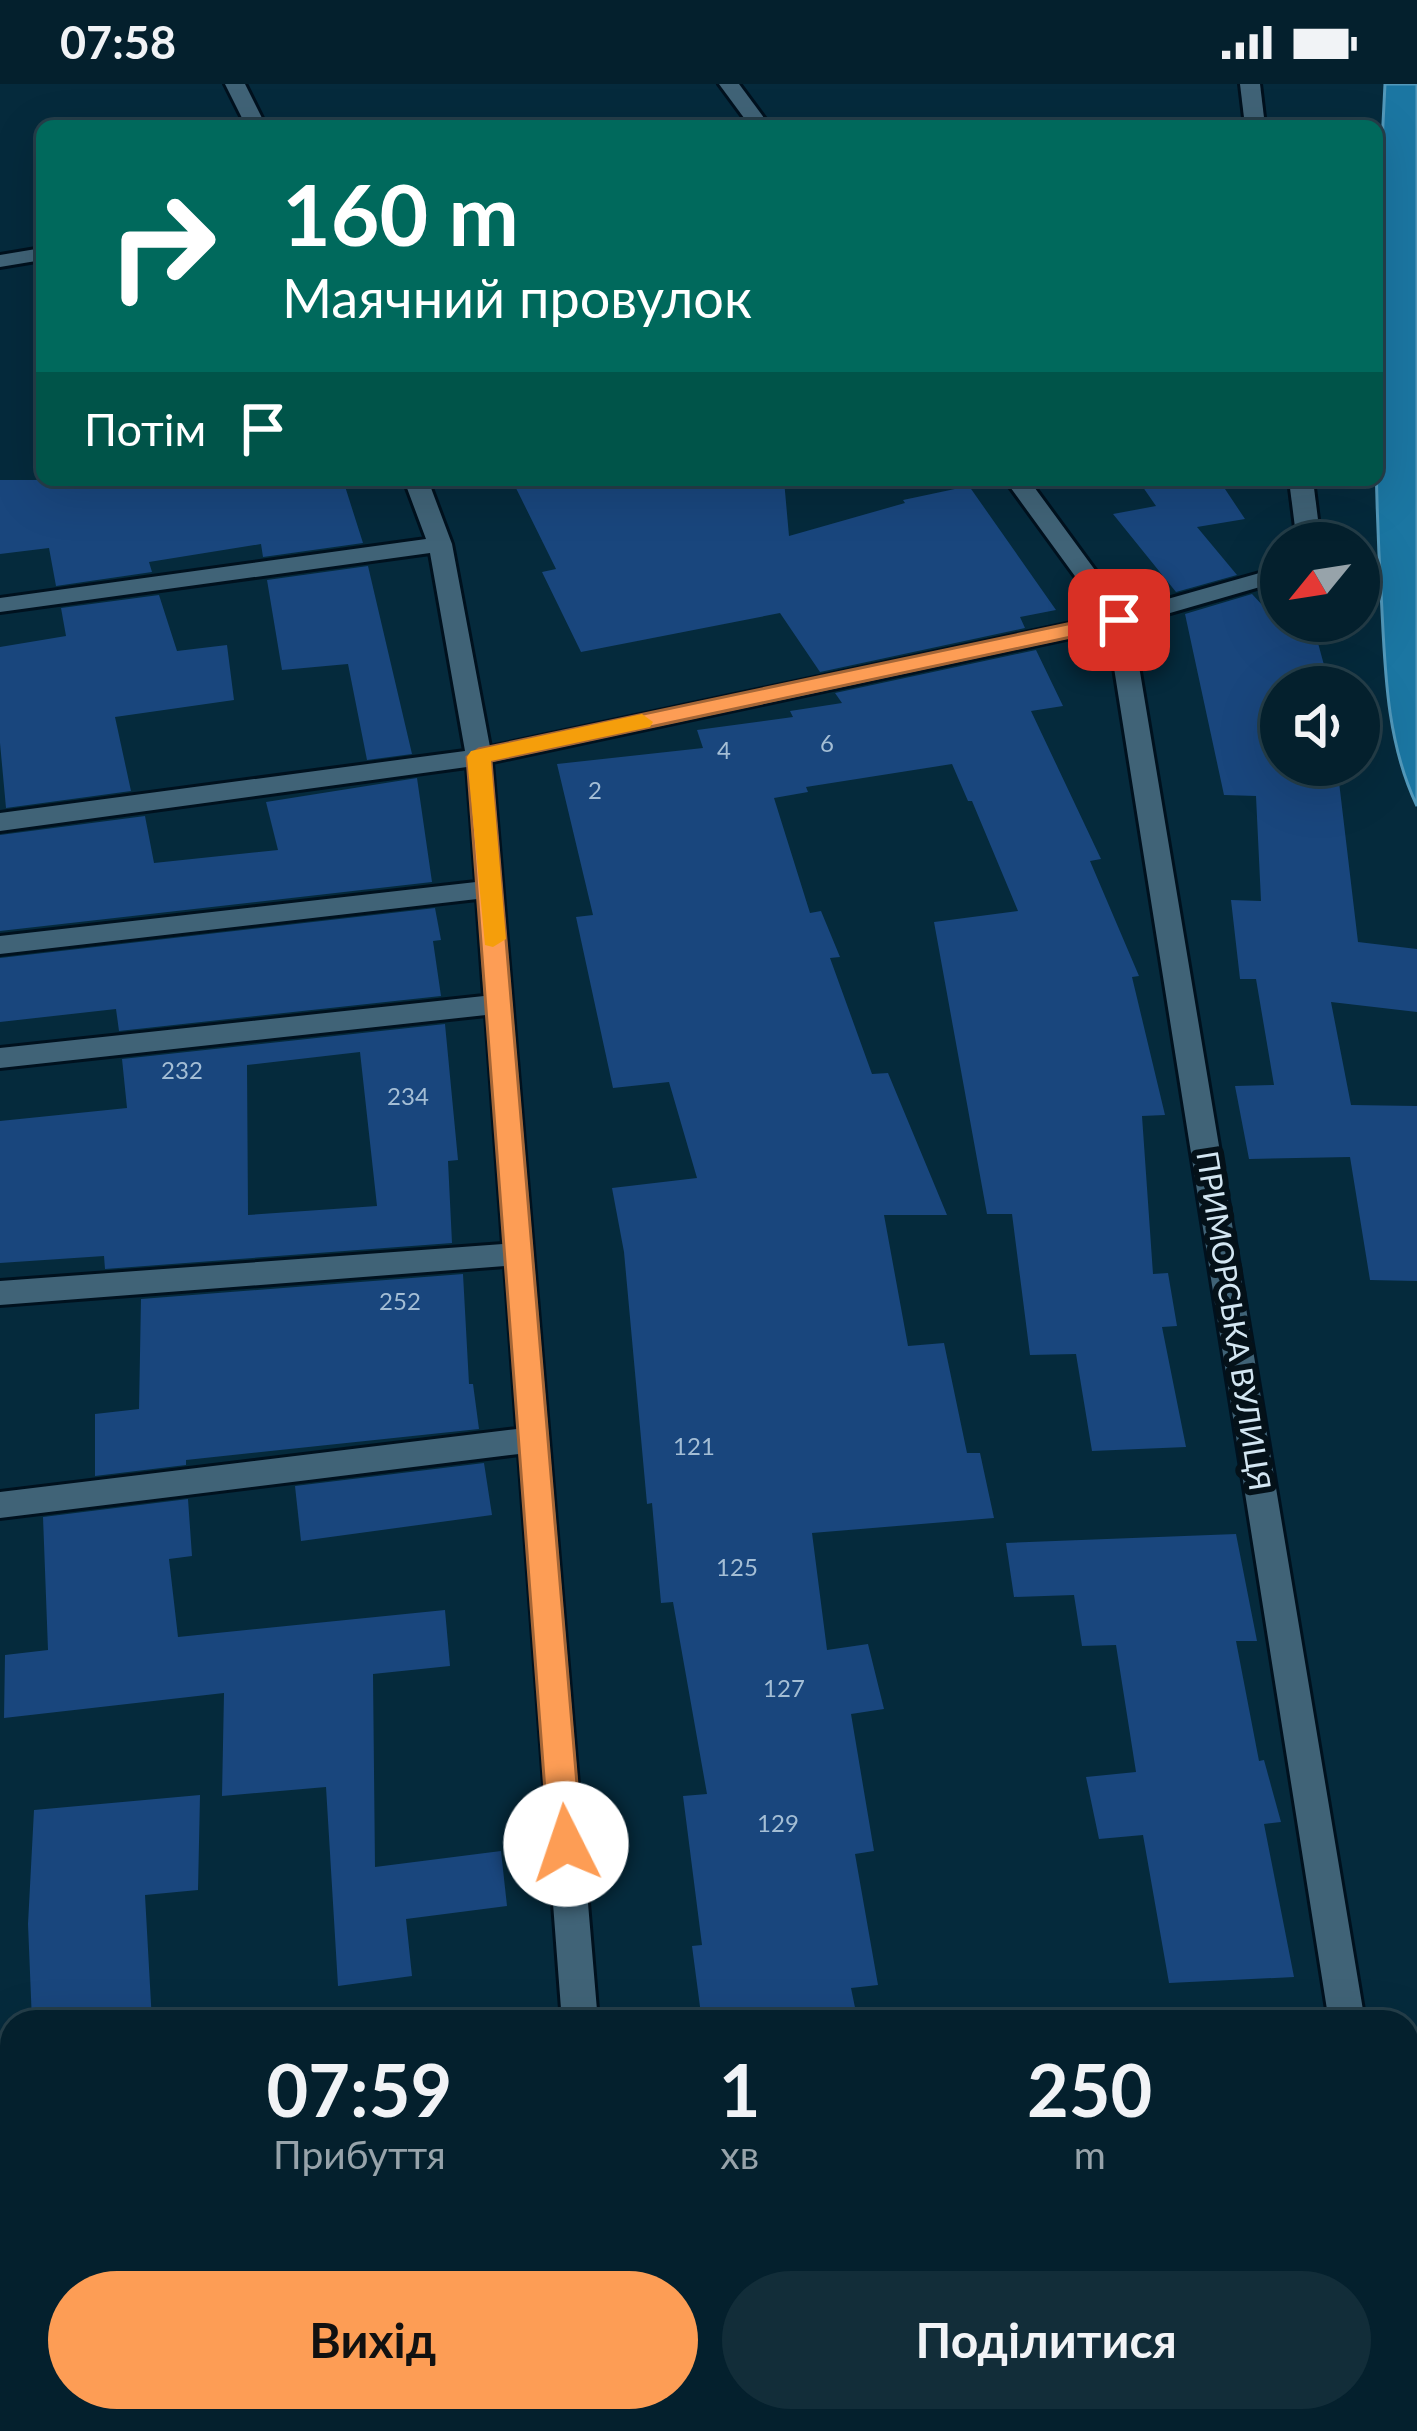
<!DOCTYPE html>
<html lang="uk">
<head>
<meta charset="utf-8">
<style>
  :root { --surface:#04202d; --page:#122d39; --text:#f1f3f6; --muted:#97a3aa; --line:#253e49; --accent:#fd9d55 }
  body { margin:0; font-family:Lato,sans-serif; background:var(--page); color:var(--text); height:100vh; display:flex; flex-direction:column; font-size:45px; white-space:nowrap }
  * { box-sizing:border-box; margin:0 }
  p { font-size:39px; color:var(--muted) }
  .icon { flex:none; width:66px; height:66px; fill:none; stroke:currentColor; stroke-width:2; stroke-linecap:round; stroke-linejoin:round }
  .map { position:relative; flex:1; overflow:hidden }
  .drawer { position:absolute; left:0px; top:1926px; width:1419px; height:423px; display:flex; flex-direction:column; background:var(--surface); border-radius:36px 36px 0 0; box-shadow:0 12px 48px #0002,0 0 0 3px var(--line) }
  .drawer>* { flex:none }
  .top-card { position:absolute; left:36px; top:36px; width:1347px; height:366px; border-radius:18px; box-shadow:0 12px 48px #0002,0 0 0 3px var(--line); background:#00695c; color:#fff; overflow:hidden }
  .needle { width:78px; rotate:240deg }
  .buttons { position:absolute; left:1260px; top:438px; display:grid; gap:24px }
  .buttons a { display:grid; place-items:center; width:120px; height:120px; border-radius:50%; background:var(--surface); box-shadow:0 12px 48px #0002,0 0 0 3px var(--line); font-size:60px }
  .pin { position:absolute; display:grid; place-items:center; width:102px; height:102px; color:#fff; margin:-51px; border-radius:24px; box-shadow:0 6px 18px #0006 }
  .me { position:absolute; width:132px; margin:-66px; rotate:356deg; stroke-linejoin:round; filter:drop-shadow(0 0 9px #0008) }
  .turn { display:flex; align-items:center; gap:42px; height:252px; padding:0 48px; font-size:54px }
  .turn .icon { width:156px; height:156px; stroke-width:2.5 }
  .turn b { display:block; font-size:84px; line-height:102px }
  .then { display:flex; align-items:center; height:114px; padding:0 48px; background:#0003; gap:24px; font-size:45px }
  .eta { display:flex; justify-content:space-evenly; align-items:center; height:204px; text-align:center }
  .eta b { font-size:72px; font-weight:700; line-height:84px }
  .primary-button { display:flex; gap:24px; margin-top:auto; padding:24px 48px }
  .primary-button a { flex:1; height:138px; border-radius:72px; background:var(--accent); color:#111; font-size:48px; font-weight:700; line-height:138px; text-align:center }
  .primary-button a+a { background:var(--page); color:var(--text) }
  .status { display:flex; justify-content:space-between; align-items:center; height:84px; padding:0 60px; background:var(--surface); direction:ltr }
  .status svg { height:33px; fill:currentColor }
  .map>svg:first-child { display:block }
</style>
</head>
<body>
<div class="status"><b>07:58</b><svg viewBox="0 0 49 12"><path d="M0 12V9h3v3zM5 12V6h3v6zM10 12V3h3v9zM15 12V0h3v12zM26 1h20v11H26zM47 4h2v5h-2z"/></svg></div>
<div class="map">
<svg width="1417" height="2347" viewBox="0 0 1417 2347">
  <rect width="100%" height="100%" fill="#052a3c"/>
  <path fill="#1b76a2" stroke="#5298ba" stroke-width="3" d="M1385 0H1417V722C1385 655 1385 580 1381 508 1371 341 1376 170 1385 0Z"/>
  <g fill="#19467d" fill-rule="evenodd">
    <path d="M0 396H343L363 459 263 473 261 460 149 478 152 488 56 502 49 464 0 470Z"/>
    <path d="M512 396H784L789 452 905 419 903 416 969 402 1056 526 1020 533 1025 544 820 588 780 529 581 568 542 488 556 485Z"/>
    <path d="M1138 396H1219L1245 435 1197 443 1237 491 1176 508 1113 430 1156 422Z"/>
    <path d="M368 482 412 670 367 676 348 580 282 586 267 496Z"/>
    <path d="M1252 510 1265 524H1281V537H1312L1330 603H1281V681H1337L1358 858 1417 865V928L1331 918 1351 1021 1417 1022V1197L1370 1196 1350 1073 1249 1075 1235 1002 1274 1001 1256 895H1240L1231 816 1261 817 1256 712 1224 711 1185 530Z"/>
    <path d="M159 511 177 567 227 561 234 616 115 633 131 707 6 724 0 659V563L66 552 61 524Z"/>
    <path d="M1036 566 1063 622 1031 627 1101 775 1090 777 1139 892 1132 893 1165 1031 1142 1032 1153 1190 1168 1189 1177 1242 1162 1243 1186 1363 1092 1367 1076 1270 1030 1271 1012 1130H987L934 838 1018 827 972 717H968L952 680 806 703 808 708 774 714 810 829 821 827 840 873 830 874 872 990 888 989 947 1131H884L908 1262 944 1259 967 1369H980L994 1434 812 1449 827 1566 868 1560 884 1625 851 1630 874 1767 855 1770 878 1901 851 1904 858 1938H702L692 1862 702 1861 683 1712 707 1710 673 1518 661 1519 652 1419 647 1420 624 1168 612 1104 697 1094 669 998 613 1004 576 833 593 831 557 680 703 664 697 646 793 633 790 627 842 619 835 609Z"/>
    <path d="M417 694 432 798 0 847V751L145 732 154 779 278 766 266 718Z"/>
    <path d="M435 824 441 856 433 857 441 912 119 947 116 925 0 938V874Z"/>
    <path d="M445 940 458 1076 448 1077 452 1159 105 1185 104 1172 0 1179V1037L127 1024 122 975ZM360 968 377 1122 248 1131 247 981Z"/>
    <path d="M463 1190 469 1300H473L479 1345 186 1376V1381L95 1392V1330L139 1325 141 1215Z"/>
    <path d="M484 1379 492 1431 301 1457 295 1402Z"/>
    <path d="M188 1415 192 1472 169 1475 178 1553 445 1526 450 1582 373 1590 375 1783 501 1767 507 1822 406 1835 412 1892 338 1902 326 1703 222 1712 224 1609 4 1634 5 1571 48 1566 43 1433Z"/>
    <path d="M1236 1450 1257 1557H1236L1259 1677 1264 1676 1281 1738 1264 1740 1294 1893 1169 1899 1143 1751 1099 1755 1086 1693 1136 1688 1116 1561 1082 1562 1074 1511 1014 1513 1006 1459Z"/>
    <path d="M200 1711 198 1806 145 1811 152 1938H32L28 1840 34 1726Z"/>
  </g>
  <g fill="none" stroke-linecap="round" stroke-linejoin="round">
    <defs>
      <g id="minor">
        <path d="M225 0H245L266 42H246Z"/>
        <path d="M719 0H739L770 42H750Z"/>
        <path d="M1240 0H1260L1265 42H1245Z"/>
        <path d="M42 164V176L0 183V171Z"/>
        <path d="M404 396H428L452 460 490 663 1104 532 1005 396H1029L1125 527 1281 483V497L1132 540 1365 1938H1329L1108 546 492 678 598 1938H562L519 1370 0 1434V1408L517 1345 505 1182 0 1221V1197L503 1160 486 931 0 984V964L484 912 477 815 0 870V852L476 798 467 683 0 747V729L465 667 430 469 0 528V514L426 455Z"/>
        <path d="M1289 396H1313L1321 459H1297Z"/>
        <path d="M12 2050V2086L0 2088V2052Z"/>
        <path d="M1407 2290 1417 2294V2347H1393L1391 2337H1407Z"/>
        <path d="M592 2337H632L633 2347H593Z"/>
      </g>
    </defs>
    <use href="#minor" stroke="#00111e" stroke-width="6"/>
    <use href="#minor" fill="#406377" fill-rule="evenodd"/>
  </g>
  <path fill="#fd9d55" stroke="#a46637" stroke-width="3" d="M1119 529 1127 531V541L491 677 582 1760 577 1770 566 1774 554 1770 549 1760 467 673 479 665Z"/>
  <path fill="#f59e0b" d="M642 630 653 638 650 643 491 677 506 855 493 863 485 861 467 673 471 667Z"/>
  <g text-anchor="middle" stroke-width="12" stroke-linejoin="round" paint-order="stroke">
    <g font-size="24" fill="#a4bed5">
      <text x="827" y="668">6</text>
      <text x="724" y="675">4</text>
      <text x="595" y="715">2</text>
      <text x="182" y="995">232</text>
      <text x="408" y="1021">234</text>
      <text x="400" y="1226">252</text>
      <text x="694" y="1371">121</text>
      <text x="737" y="1492">125</text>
      <text x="784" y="1613">127</text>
      <text x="778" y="1748">129</text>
    </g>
    <g font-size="30" fill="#d3e6f2" stroke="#041119">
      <text transform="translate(1233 1237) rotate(81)" y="10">ПРИМОРСЬКА ВУЛИЦЯ</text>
    </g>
  </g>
</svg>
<div class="buttons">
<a><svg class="needle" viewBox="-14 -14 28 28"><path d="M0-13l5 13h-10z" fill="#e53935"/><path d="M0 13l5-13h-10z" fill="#97a3aa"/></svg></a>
<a><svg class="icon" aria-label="sound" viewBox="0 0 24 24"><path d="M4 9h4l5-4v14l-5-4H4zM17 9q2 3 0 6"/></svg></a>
</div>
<div class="pin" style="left:1119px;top:536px;background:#d93025"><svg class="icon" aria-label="arrive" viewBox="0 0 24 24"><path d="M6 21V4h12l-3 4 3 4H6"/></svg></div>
<svg class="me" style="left:566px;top:1760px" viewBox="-20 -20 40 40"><circle r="19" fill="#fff"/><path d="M0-13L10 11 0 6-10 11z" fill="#fd9d55"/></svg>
<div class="top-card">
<div class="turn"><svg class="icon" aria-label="right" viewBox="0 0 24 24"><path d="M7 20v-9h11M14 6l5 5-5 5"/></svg><div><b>160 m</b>Маячний провулок</div></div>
<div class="then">Потім<svg class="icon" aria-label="arrive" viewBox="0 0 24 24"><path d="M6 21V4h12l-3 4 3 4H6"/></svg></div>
</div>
<section class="drawer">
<div class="eta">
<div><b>07:59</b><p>Прибуття</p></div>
<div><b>1</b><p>хв</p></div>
<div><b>250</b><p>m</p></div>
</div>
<div class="primary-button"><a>Вихід</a><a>Поділитися</a></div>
</section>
</div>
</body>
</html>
